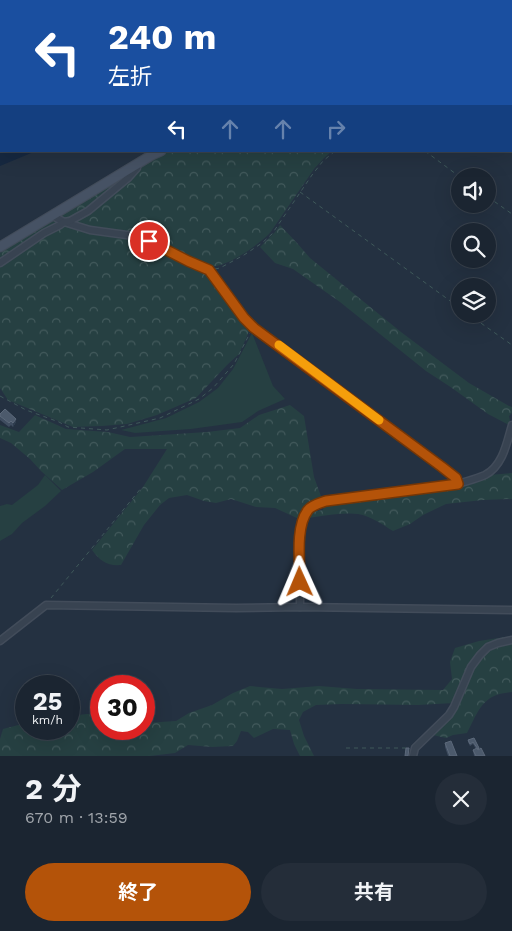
<!DOCTYPE html>
<html lang="ja">
<head>
<meta charset="utf-8">
<style>
  :root { --surface:#1b2531; --page:#242d39; --text:#f1f3f6; --muted:#a0a5ab; --line:#39424d; --accent:#b45309 }
  body { margin:0; font-family:"Work Sans","Noto Sans JP",sans-serif; background:var(--page); color:var(--text); height:100vh; display:flex; flex-direction:column; font-size:19px; white-space:nowrap }
  * { box-sizing:border-box; margin:0 }
  p { font-size:16px; color:var(--muted) }
  .icon { flex:none; width:28px; height:28px; fill:none; stroke:currentColor; stroke-width:2; stroke-linecap:round; stroke-linejoin:round }
  .map { position:relative; height:756px; overflow:hidden }
  .side { display:flex; flex-direction:column; background:var(--surface); flex:1 }
  .side>* { flex:none }
  .banner { position:absolute; left:0px; top:0px; width:512px; height:152px; box-shadow:0 5px 20px #0002,0 0 0 1px var(--line); background:#1a4fa0; color:#fff; overflow:hidden }
  .buttons { position:absolute; left:451px; top:168px; display:grid; gap:10px }
  .buttons a { display:grid; place-items:center; width:45px; height:45px; border-radius:50%; background:var(--surface); box-shadow:0 5px 20px #0002,0 0 0 1px var(--line); font-size:25px }
  .speed { position:absolute; left:15px; top:675px; display:flex; gap:10px; font-size:25px; font-weight:700; text-align:center }
  .speed>* { display:grid; place-content:center; width:65px; height:65px; border-radius:50%; background:var(--surface); box-shadow:0 5px 20px #0002,0 0 0 1px var(--line); line-height:1 }
  .speed small { font-size:12px; font-weight:400 }
  .speed .limit { border:8px solid #d22; background:#fff; color:#111 }
  .pin { position:absolute; display:grid; place-items:center; width:42px; height:42px; color:#fff; margin:-21px; border:2px solid #fff; border-radius:50%; box-shadow:0 1px 5px #0007 }
  .me { position:absolute; width:55px; margin:-28px; rotate:359deg; stroke-linejoin:round; filter:drop-shadow(0 0 4px #0008) }
  .turn { display:flex; align-items:center; gap:18px; height:105px; padding:0 25px; font-size:22px }
  .turn .icon { width:65px; height:65px; stroke-width:2.5 }
  .turn b { display:block; font-size:35px; line-height:42px }
  .lanes { display:flex; align-items:center; height:48px; padding:0 25px; background:#0003; justify-content:center; gap:25px; direction:ltr }
  .lanes .off { opacity:.35 }
  .round { display:grid; place-items:center; flex:none; width:52px; height:52px; border-radius:26px; background:var(--page) }
  .summary { display:flex; align-items:center; justify-content:space-between; height:85px; padding:0 25px }
  h1 { font-size:30px; font-weight:700; line-height:38px }
  .cta { display:flex; gap:10px; margin-top:auto; padding:10px 25px }
  .cta a { flex:1; height:58px; border-radius:30px; background:var(--accent); color:#fff; font-size:20px; font-weight:700; line-height:58px; text-align:center }
  .cta a+a { background:var(--page); color:var(--text) }
  .map>svg:first-child { display:block }
</style>
</head>
<body>
<div class="map">
<svg width="512" height="756" viewBox="0 0 512 756">
  <defs>
    <pattern id="forest-crowns" width="20" height="18" patternUnits="userSpaceOnUse" patternTransform="scale(1.25)"><rect width="20" height="18" fill="#264042"/><path d="M2 6a3 3 0 1 1 6 0M12 15a3 3 0 1 1 6 0" fill="none" stroke="#435a5c"/></pattern>
  </defs>
  <rect width="100%" height="100%" fill="#243141"/>
  <g fill="#264042">
    <path d="M252 333 273 386 285 399 258 411 242 422 191 429 135 433 121 430 166 418 199 402 218 388 233 369Z"/>
    <path d="M45 475 61 491 45 506 22 523 12 534 0 541V506L7 504 12 505 38 485Z"/>
  </g>
  <g fill="url(#forest-crowns)">
    <path d="M170 151H332L324 158 314 169 270 233C258 245 222 272 204 266 186 260 171 246 153 240 144 238 135 237 126 235 107 231 89 227 71 222L139 167Z"/>
    <path d="M135 170 105 197 68 221 61 216 62 214Z"/>
    <path d="M53 221 62 223 0 262V253L4 249 47 223Z"/>
    <path d="M63 225 143 241 207 272 251 327 239 354 228 364 196 398 157 415 127 424 102 426 73 427 8 400 0 388V264Z"/>
    <path d="M280 225 297 243 310 258 401 332 469 383 509 406 512 407V413L509 416 510 421 509 425 488 414 452 388 426 371 340 302 293 269 275 263 260 247 275 232Z"/>
    <path d="M290 405 304 416 314 477 322 499C311 501 303 509 299 519L275 508 256 507 231 499 216 503 204 501 187 495 169 498 160 505 144 525 121 565C107 566 100 561 92 550L143 487 167 449H125L93 472 62 490 41 471 30 459 11 443 0 438V425L19 432 35 415 66 429 108 432 130 437 207 432 240 428 259 415Z"/>
    <path d="M512 473V499L483 500 446 504 423 515 410 524 393 531C383 525 371 516 358 514 344 512 321 516 307 518L313 512 323 510 324 505 326 503 469 485 478 482 489 475Z"/>
    <path d="M512 636V638L485 647 454 703 418 705 342 704 316 705 303 712 299 720 304 736 314 756H300L294 744 290 730 273 729 254 738 248 732 241 731 237 741 233 746 212 747 188 745 175 753 150 756H0V739L3 729 26 723V729H69V716L87 714H101V729H144V723L176 721 189 713 212 705 233 693 250 686 282 689 319 686 357 689 443 690 452 679 450 662 455 648 479 641Z"/>
    <path d="M512 642V692C482 694 479 710 467 733L453 735 446 738 433 735 443 725 469 674 488 650Z"/>
  </g>
  <path fill="#162840" d="M0 0H407L404 1H1V151H36L0 166Z"/>
  <g fill="none" stroke-linecap="round" stroke-linejoin="round">
    <defs>
      <g id="street">
        <path d="M53 216 64 222 90 230 134 236 149 241 188 261 209 270 244 318 254 328 393 430 455 478 458 484 326 501 317 504 309 509 301 523 300 544V607"/>
        <path d="M0 263 44 233 60 225 64 222 70 221 88 211 128 178 137 168"/>
        <path d="M458 484C467 481 476 479 485 475 503 466 507 442 512 425"/>
        <path d="M0 641 46 605 236 608 300 607 512 610"/>
        <path d="M413 756 415 748 449 715 454 707 471 667 480 655 488 647 498 643 512 640"/>
      </g>
      <g id="secondary">
        <path d="M511 40H512"/>
        <path d="M0 247 152 155 161 151"/>
      </g>
    </defs>
    <use href="#street" stroke="#424c5a" stroke-width="9"/>
    <use href="#secondary" stroke="#424c5a" stroke-width="11"/>
    <g stroke="#3f595a" stroke-width="1" stroke-dasharray="4 4" stroke-linecap="butt">
      <path d="M425 151 460 177"/>
      <path d="M300 192 460 308"/>
      <path d="M488 197 512 214"/>
      <path d="M215 269 220 268 244 255 262 243 272 234 312 175 323 161 335 151"/>
      <path d="M468 314 512 345"/>
      <path d="M0 396 26 410 59 422 68 427 107 430 160 418 199 399 213 388 234 364 250 333"/>
      <path d="M51 598 142 487"/>
      <path d="M346 748H408"/>
    </g>
    <use href="#street" stroke="#384351" stroke-width="6"/>
    <use href="#secondary" stroke="#465264" stroke-width="9"/>
  </g>
  <g fill="#3f4d60">
    <path d="M0 414 16 422 13 427 11 425 9 427 0 420Z"/>
    <path d="M474 738 479 748 485 756H474L473 750 476 749 473 744 470 746 468 742V740Z"/>
    <path d="M445 743 457 756H448L445 747Z"/>
  </g>
  <path fill="#2f3d4f" d="M16 419V422L13 427V423Z"/>
  <g fill="#4c5a6c" stroke="#5c697a">
    <path d="M5 409 16 419 13 423 11 421 9 423 0 416V414Z"/>
    <path d="M474 738 479 748 478 749 473 742 470 744 468 740Z"/>
    <path d="M451 741 457 756H450L445 743Z"/>
    <path d="M406 748H409L408 756H405Z"/>
    <path d="M477 748 478 750 481 748 485 756H476L473 750Z"/>
  </g>
  <g fill="none" stroke-linecap="round" stroke-linejoin="round">
    <defs>
      <path id="route" d="M149 241 188 261 209 270 244 318 254 328 442 467 456 478 458 484 326 501C320 503 312 505 308 510 295 527 300 562 300 582"/>
    </defs>
    <use href="#route" stroke="#753606" stroke-width="12"/>
    <use href="#route" stroke="#b45309" stroke-width="9"/>
    <path stroke="#f59e0b" stroke-width="9" d="M279 345 379 420"/>
  </g>
</svg>
<div class="buttons">
<a><svg class="icon" aria-label="sound" viewBox="0 0 24 24"><path d="M4 9h4l5-4v14l-5-4H4zM17 9q2 3 0 6"/></svg></a>
<a><svg class="icon" aria-label="search" viewBox="0 0 24 24"><circle cx="10" cy="10" r="6"/><path d="M15 15l6 6"/></svg></a>
<a><svg class="icon" aria-label="layers" viewBox="0 0 24 24"><path d="M12 4l9 5-9 5-9-5zM3 14l9 5 9-5"/></svg></a>
</div>
<div class="speed"><div>25<small>km/h</small></div><div class="limit">30</div></div>
<div class="pin" style="left:149px;top:241px;background:#d93025"><svg class="icon" aria-label="arrive" viewBox="0 0 24 24"><path d="M6 21V4h12l-3 4 3 4H6"/></svg></div>
<svg class="me" style="left:300px;top:582px" viewBox="-20 -20 40 40"><path d="M0-17L14 15 0 8-14 15z" fill="#b45309" stroke="#fff" stroke-width="4"/></svg>
<div class="banner">
<div class="turn"><svg class="icon" aria-label="left" viewBox="0 0 24 24"><path d="M17 20v-9H6M10 6l-5 5 5 5"/></svg><div><b>240 m</b>左折</div></div>
<div class="lanes"><svg class="icon" aria-label="left" viewBox="0 0 24 24"><path d="M17 20v-9H6M10 6l-5 5 5 5"/></svg><svg class="icon off" aria-label="ahead" viewBox="0 0 24 24"><path d="M12 20V5M6 11l6-6 6 6"/></svg><svg class="icon off" aria-label="ahead" viewBox="0 0 24 24"><path d="M12 20V5M6 11l6-6 6 6"/></svg><svg class="icon off" aria-label="right" viewBox="0 0 24 24"><path d="M7 20v-9h11M14 6l5 5-5 5"/></svg></div>
</div>
</div>
<section class="side">
<div class="summary"><div><h1>2 分</h1><p>670 m · 13:59</p></div><a class="round"><svg class="icon" aria-label="close" viewBox="0 0 24 24"><path d="M6 6l12 12M18 6L6 18"/></svg></a></div>
<div class="cta"><a>終了</a><a>共有</a></div>
</section>
</body>
</html>
